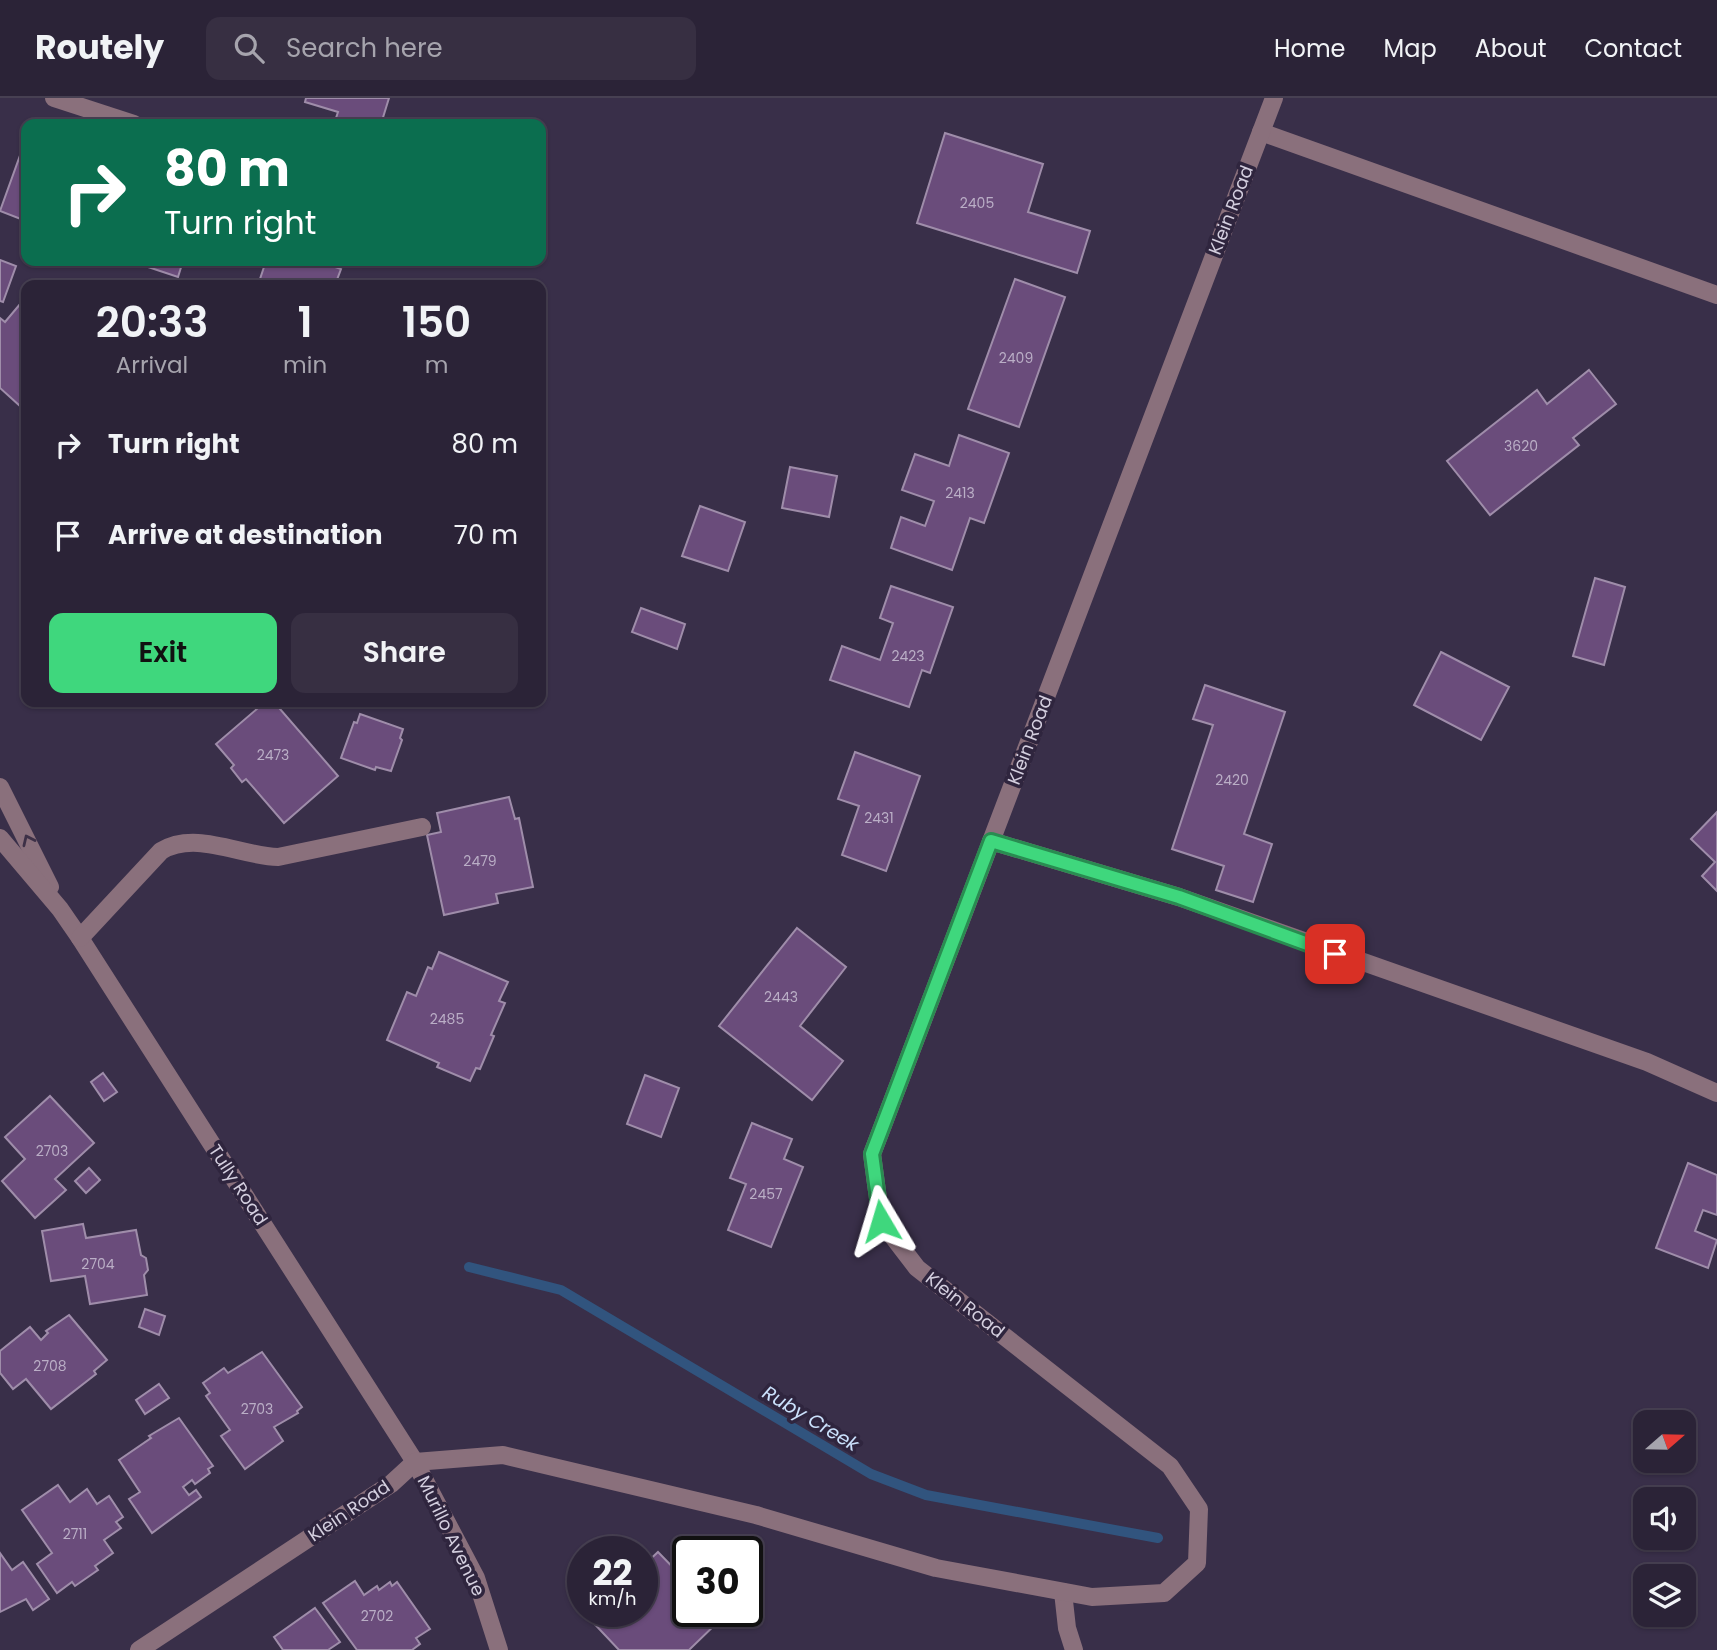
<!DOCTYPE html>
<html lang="en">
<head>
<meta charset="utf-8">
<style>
  :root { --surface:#2b2337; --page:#372f42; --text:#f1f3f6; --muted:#a6a4ad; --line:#474052; --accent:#3fd77d }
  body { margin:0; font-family:Poppins,sans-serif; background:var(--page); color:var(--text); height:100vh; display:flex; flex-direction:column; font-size:26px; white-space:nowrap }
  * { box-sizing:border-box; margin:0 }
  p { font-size:23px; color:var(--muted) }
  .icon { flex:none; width:38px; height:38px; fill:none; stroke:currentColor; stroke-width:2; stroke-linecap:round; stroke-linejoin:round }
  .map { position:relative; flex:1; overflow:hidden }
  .side { position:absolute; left:21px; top:182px; width:525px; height:427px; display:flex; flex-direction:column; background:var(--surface); border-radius:14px; box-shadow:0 2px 5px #0004,0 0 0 2px var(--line) }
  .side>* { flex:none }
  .top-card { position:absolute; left:21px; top:21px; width:525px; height:147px; border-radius:14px; box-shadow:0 2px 5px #0004,0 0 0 2px var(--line); background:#0b6e4f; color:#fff; overflow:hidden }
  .needle { width:46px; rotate:70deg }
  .controls { position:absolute; left:1633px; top:1312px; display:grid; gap:14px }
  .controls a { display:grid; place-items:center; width:63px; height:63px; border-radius:14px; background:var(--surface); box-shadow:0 2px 5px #0004,0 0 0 2px var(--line); font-size:35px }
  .speed { position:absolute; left:567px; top:1438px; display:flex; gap:14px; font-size:35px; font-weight:700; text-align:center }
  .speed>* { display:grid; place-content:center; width:91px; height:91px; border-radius:50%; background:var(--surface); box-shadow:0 2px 5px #0004,0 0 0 2px var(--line); line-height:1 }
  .speed small { font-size:18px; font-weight:400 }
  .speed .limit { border:4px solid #111; border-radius:10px; background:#fff; color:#111 }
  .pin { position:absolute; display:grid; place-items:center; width:60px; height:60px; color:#fff; margin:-30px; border-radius:14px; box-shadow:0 4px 10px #0006 }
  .me { position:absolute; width:77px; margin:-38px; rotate:353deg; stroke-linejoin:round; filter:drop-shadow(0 0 5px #0008) }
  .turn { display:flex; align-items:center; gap:24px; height:147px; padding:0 28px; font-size:32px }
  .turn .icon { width:91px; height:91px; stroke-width:2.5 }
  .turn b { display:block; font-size:49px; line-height:60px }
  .eta { display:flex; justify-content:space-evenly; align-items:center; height:119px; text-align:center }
  .eta b { font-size:42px; font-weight:600; line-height:49px }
  .primary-button { display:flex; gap:14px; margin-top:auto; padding:14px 28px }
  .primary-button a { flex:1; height:80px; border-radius:14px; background:var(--accent); color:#111; font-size:28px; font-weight:600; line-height:80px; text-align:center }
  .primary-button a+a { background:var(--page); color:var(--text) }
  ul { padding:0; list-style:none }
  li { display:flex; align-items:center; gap:21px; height:91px; padding:0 28px }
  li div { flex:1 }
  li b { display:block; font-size:26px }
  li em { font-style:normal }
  header { display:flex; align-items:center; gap:42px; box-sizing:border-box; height:98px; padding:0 35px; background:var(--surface); border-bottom:2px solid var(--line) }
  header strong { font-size:33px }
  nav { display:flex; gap:38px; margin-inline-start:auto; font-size:24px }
  .search { width:490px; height:63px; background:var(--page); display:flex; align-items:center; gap:18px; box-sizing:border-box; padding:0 24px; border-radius:14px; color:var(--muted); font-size:26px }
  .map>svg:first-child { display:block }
</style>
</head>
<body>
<header>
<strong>Routely</strong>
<div class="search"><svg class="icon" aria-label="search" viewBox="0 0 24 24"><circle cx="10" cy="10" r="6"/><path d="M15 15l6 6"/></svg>Search here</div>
<nav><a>Home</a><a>Map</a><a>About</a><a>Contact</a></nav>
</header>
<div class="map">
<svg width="1717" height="1552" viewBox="0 0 1717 1552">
  <rect width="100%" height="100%" fill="#392f49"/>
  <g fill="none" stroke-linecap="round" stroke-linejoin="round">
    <path stroke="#31547e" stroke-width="10" d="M469 1169 561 1192 871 1376 926 1397 1158 1440"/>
  </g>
  <g fill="#6a4c7b" stroke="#9f8daa" stroke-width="2">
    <path d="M306 0H389L381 26H334L338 14 305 4Z"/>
    <path d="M945 35 1043 66 1028 114 1090 133 1077 175 917 125Z"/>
    <path d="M22 52 26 54V123L0 113Z"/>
    <path d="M0 162 16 168 3 204 0 203Z"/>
    <path d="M130 163H183L178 179Z"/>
    <path d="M266 163 296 166 298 163H318L341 171 335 187H258Z"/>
    <path d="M1015 181 1065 199 1019 329 968 311Z"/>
    <path d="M26 199V301L20 308 0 290V220L5 224Z"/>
    <path d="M1589 272 1616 306 1573 340 1579 347 1490 417 1447 363 1537 292 1547 306Z"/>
    <path d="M959 337 1009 355 984 425 970 420 952 472 891 450 901 419 925 428 934 403 902 392 915 356 949 368Z"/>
    <path d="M790 369 837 378 829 419 782 410Z"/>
    <path d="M700 408 745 424 728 473 682 458Z"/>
    <path d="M1595 480 1625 489 1604 567 1573 558Z"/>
    <path d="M891 488 953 509 930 575 922 572 909 609 830 582 842 548 880 562 893 525 880 520Z"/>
    <path d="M641 510 685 526 677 551 632 534Z"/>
    <path d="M1441 554 1509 589 1481 642 1414 607Z"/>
    <path d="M1205 587 1285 614 1244 736 1272 746 1253 804 1216 792 1224 768 1172 751 1213 627 1193 621Z"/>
    <path d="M265 604H274L338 678 284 725 246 681 242 684 231 670 234 667 216 646Z"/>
    <path d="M360 616 403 631 400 640 402 642 391 673 376 669 375 672 341 660 354 624 357 625Z"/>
    <path d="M855 654 920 678 886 773 842 757 859 708 838 701Z"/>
    <path d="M509 699 515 721 519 720 533 789 496 796 498 805 444 817 427 737 441 734 437 715Z"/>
    <path d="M1717 714V793L1702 778 1715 764 1691 741Z"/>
    <path d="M797 830 846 869 800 928 843 963 812 1002 719 928Z"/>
    <path d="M439 854 508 884 499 903 505 905 491 937 494 938 480 971 476 970 470 983 437 969 439 965 387 942 407 894 416 898 428 869 432 871Z"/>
    <path d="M103 975 117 994 104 1003 91 984Z"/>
    <path d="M645 977 679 990 661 1039 627 1026Z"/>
    <path d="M50 998 94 1045 55 1081 66 1092 35 1120 2 1083 25 1061 5 1039Z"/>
    <path d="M752 1025 792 1041 784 1061 803 1069 771 1149 728 1132 746 1086 730 1080Z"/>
    <path d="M1688 1065 1717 1077V1117L1703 1112 1695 1133 1717 1142 1708 1170 1656 1150Z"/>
    <path d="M89 1070 100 1082 86 1095 75 1083Z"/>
    <path d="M83 1126 86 1140 136 1132 141 1157 146 1160 148 1172 144 1177 147 1197 90 1206 85 1178 51 1183 42 1133Z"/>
    <path d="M145 1211 165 1218 159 1237 139 1229Z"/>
    <path d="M69 1217 107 1262 94 1273 96 1276 51 1311 26 1281 13 1291 0 1275V1253L30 1229 41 1242 48 1235 46 1233Z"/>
    <path d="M262 1254 302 1309 297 1313 298 1315 274 1329 283 1343 245 1371 221 1338 230 1332 206 1298 210 1295 203 1285 224 1270 228 1275Z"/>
    <path d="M159 1286 169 1300 145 1316 136 1302Z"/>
    <path d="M179 1320 213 1368 208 1371 210 1375 195 1386 192 1382 183 1389 189 1397 196 1392 201 1399 152 1435 129 1401 140 1394 119 1362 151 1340 149 1338Z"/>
    <path d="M58 1387 70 1404 87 1391 97 1406 109 1398 123 1419 116 1424 121 1430 104 1442 113 1455 95 1468 98 1472 75 1488 72 1484 57 1495 37 1466 52 1455 22 1412Z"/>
    <path d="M658 1454 688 1485V1514H714L721 1521 689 1552H619L588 1519 594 1514H642V1469Z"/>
    <path d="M0 1455 12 1472 23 1464 49 1501 33 1512 26 1501 0 1514Z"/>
    <path d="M355 1483 364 1497 377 1488 379 1492 390 1484 392 1488 397 1484 430 1531 416 1540 420 1546 412 1552H357L323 1505Z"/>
    <path d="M315 1510 340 1544 328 1552H283L274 1539Z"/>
  </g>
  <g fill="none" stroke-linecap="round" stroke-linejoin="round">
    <g stroke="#8a707c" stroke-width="18">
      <path d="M54 0 134 26"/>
      <path d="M1261 34 1717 197"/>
      <path d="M0 689 50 789"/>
      <path d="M0 740 60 811 80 840 415 1364 476 1480 499 1552"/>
      <path d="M991 743 1179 799 1647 964 1717 995"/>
      <path d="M80 840 161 753C196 732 240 758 278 759L422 729"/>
      <path d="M1063 1494 1067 1530 1074 1552"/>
      <path d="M139 1552 391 1386 415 1364 503 1357 756 1417 936 1470 1092 1499 1164 1495 1197 1465 1199 1411 1170 1368 917 1170 881 1123 872 1056 1274 0"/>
    </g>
  </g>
  <defs><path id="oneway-chevron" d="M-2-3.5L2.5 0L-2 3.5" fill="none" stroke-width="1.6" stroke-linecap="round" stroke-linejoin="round" transform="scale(1.75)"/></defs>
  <use stroke="#3d3047" href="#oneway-chevron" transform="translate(28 742) rotate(-115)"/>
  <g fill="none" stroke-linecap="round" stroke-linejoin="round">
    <defs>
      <path id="route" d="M881 1123 872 1056 991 743 1179 799 1335 856"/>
    </defs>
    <use href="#route" stroke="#298c51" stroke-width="18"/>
    <use href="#route" stroke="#3fd77d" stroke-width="12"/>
  </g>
  <g text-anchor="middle" stroke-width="7" stroke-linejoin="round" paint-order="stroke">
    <g font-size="14" fill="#baaec6">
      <text x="977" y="110">2405</text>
      <text x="1016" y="265">2409</text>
      <text x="1521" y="353">3620</text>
      <text x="960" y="400">2413</text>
      <text x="908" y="563">2423</text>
      <text x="273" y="662">2473</text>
      <text x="1232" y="687">2420</text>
      <text x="879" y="725">2431</text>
      <text x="480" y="768">2479</text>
      <text x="781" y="904">2443</text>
      <text x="447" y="926">2485</text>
      <text x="52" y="1058">2703</text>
      <text x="766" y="1101">2457</text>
      <text x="98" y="1171">2704</text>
      <text x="50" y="1273">2708</text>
      <text x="257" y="1316">2703</text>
      <text x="75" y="1441">2711</text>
      <text x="377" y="1523">2702</text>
    </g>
    <g font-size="18" fill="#d4cfdf" stroke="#2f253e">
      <text transform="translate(1231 112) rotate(-69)" y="6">Klein Road</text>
      <text transform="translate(1030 642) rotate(-69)" y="6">Klein Road</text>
      <text transform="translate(238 1087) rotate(57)" y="6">Tully Road</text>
      <text transform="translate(965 1207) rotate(38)" y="6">Klein Road</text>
      <text transform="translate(349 1413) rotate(-34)" y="6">Klein Road</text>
      <text transform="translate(451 1438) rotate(64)" y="6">Murillo Avenue</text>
    </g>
    <g font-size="19" font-style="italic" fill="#cbe1fc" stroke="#2f253e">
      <text transform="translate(811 1320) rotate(31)" y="7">Ruby Creek</text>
    </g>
  </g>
</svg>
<div class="controls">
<a><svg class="needle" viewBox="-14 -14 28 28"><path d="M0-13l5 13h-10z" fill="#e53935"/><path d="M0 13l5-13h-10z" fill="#a6a4ad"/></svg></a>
<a><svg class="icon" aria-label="sound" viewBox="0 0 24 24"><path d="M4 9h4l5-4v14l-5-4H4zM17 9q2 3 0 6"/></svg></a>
<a><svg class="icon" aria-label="layers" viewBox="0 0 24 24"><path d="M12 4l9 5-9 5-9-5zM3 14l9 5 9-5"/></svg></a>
</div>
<div class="speed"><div>22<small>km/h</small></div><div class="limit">30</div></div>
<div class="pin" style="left:1335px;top:856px;background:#d93025"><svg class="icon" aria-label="arrive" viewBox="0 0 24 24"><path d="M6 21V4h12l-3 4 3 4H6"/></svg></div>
<svg class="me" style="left:881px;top:1123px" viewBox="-20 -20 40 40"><path d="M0-17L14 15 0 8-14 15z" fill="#3fd77d" stroke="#fff" stroke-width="4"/></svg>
<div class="top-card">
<div class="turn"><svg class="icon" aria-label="right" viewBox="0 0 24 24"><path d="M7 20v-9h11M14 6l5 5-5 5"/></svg><div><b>80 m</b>Turn right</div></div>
</div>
<section class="side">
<div class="eta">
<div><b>20:33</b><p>Arrival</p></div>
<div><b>1</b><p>min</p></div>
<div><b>150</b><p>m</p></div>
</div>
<ul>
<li><svg class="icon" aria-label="right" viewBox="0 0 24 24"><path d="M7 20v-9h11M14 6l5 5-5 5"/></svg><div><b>Turn right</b></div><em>80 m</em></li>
<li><svg class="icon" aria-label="arrive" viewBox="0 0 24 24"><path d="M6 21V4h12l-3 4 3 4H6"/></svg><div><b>Arrive at destination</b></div><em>70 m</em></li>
</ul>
<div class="primary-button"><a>Exit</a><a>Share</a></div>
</section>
</div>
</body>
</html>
